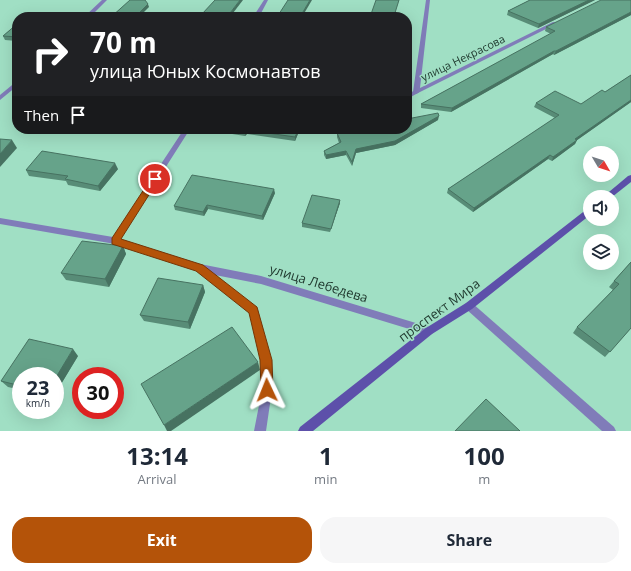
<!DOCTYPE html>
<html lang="en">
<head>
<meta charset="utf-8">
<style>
  :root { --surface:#fff; --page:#f6f6f7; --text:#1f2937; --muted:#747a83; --accent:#b45309 }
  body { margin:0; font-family:"Open Sans",sans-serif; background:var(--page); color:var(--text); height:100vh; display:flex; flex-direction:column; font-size:15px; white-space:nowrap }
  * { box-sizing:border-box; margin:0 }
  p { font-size:13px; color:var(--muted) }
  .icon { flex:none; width:22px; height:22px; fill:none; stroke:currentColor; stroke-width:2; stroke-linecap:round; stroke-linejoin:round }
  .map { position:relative; height:431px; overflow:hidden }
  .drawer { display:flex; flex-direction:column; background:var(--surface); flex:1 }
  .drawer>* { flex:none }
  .banner { position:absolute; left:12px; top:12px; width:400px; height:122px; border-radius:16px; box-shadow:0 4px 16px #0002; background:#202124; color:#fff; overflow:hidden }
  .needle { width:26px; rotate:129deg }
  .fabs { position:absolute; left:583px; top:146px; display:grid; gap:8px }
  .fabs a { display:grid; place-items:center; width:36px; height:36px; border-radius:50%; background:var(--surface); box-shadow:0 4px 16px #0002; font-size:20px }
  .speed { position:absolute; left:12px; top:367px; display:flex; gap:8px; font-size:20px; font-weight:700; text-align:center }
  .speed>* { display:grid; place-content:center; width:52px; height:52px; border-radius:50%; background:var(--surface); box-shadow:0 4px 16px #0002; line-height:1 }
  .speed small { font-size:10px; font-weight:400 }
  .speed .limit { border:6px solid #d22; background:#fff; color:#111 }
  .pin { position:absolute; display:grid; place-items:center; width:34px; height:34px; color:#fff; margin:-17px; border:2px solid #fff; border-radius:50%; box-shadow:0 1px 4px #0007 }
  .me { position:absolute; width:44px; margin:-22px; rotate:358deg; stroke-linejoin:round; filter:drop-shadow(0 0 3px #0008) }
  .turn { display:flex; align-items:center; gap:14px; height:84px; padding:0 12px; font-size:18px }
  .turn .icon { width:52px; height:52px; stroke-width:2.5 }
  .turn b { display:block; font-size:28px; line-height:34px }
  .then { display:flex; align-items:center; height:38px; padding:0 12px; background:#0003; gap:8px; font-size:15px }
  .eta { display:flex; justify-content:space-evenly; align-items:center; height:68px; text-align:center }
  .eta b { font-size:24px; font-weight:700; line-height:28px }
  .button { display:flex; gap:8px; margin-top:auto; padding:8px 12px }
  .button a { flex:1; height:46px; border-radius:16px; background:var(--accent); color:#fff; font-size:16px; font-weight:700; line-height:46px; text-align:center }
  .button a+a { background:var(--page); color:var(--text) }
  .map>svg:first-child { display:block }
</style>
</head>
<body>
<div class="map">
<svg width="631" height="431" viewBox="0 0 631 431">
  <rect width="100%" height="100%" fill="#a0dfc4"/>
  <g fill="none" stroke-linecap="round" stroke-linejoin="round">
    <path fill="#807cb9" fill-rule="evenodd" d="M416 90 419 92 418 93 407 99V94Z"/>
    <g fill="#807cb9" fill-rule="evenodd">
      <path d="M102 0H107L90 17H84Z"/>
      <path d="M264 0H268L259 17H253Z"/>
      <path d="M426 0H430L420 88 553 22 558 23 416 94 413 92Z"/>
      <path d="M17 81V86L0 100V95Z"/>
      <path d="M184 129H190L120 239 200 264 261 276 429 327 432 328 434 331 432 334 429 335 261 284 215 275 256 307 258 310 271 360 272 390 266 431H254L262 390 261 360 249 312 199 271 115 244 0 224V218L113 237Z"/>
      <path d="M469 302 472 303 614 427 616 431H602L466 309 464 306 466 303Z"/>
    </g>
    <g fill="#5d50aa" fill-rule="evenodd">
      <path d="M631 175V182L612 197H603L628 176Z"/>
      <path d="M590 208V215L472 309 432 334 313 431H298L300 427 426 328 466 303 587 209Z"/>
    </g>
  </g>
  <g fill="#588c77">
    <path d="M530 0H595L538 28 507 15 508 11Z"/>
    <path d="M631 0V15L554 55 553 54 451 112 421 108V104L551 34 545 31 546 27Z"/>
    <path d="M17 24V41L5 40 3 36Z"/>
    <path d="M631 75V102L577 140 575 144 552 161 548 159 473 212 447 193 448 189 555 118 534 107 536 103 581 104 605 92Z"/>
    <path d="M438 120 395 145 356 153 352 166 346 155 326 159 324 155V151L339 143 337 137V133L362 129V131Z"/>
    <path d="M143 129H152L151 130Z"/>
    <path d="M212 129H300L295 141 247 134 245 136 213 131Z"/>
    <path d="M118 169 100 191 68 185 66 181 29 176 26 170Z"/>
    <path d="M275 193 263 220 208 209 204 216 175 210 174 206Z"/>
    <path d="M340 203 330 232 302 227V223Z"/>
    <path d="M123 246 126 254 109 287 66 280 61 273Z"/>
    <path d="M631 262V328L605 357 573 333 577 327 613 290 609 287 614 281Z"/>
    <path d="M203 285 205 292 190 329 144 321 140 315Z"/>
    <path d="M78 356 55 394V376H21V390L8 387 1 381Z"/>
  </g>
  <g fill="#477261">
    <path d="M240 0H243L230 17H227Z"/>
    <path d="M310 0H312L302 17H300Z"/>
    <path d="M589 0H595L538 28 539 24Z"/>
    <path d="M148 4 149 7 139 17H135Z"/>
    <path d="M631 12V15L554 55 556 51Z"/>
    <path d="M554 51 553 54 451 112 452 108Z"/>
    <path d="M631 100V102L573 143 575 139Z"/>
    <path d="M439 116 438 120 395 145 356 153 352 166V162L356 149Z"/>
    <path d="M299 129H300L295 141V137Z"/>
    <path d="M247 130V134L245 136V132Z"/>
    <path d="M12 140 17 148 0 167V154Z"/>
    <path d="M577 140 575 144 552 161 553 157Z"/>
    <path d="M346 151V155L326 159V155Z"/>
    <path d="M550 155 548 159 473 212 474 208Z"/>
    <path d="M115 163 118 169 100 191 98 186Z"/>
    <path d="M274 189 275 193 263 220 262 216Z"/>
    <path d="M340 200V203L330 232 331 229Z"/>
    <path d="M207 205 208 209 204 216 203 212Z"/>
    <path d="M123 246 126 254 109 287 105 279Z"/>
    <path d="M203 285 205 292 190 329 188 322Z"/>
    <path d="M73 349 78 356 55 394V379Z"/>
    <path d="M258 362 260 370 171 431H167L164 425Z"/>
  </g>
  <g fill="#66a38a" stroke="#477261">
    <path d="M130 0H145L148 4 135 17H111Z"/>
    <path d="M215 0H240L227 17H195L198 14H202Z"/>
    <path d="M288 0H310L300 17H277Z"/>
    <path d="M376 0H399L394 16H396L395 17H370Z"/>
    <path d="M530 0H589L539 24 508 11Z"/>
    <path d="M601 0H631V12L556 51H554L452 108 421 104 555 31 546 27Z"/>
    <path d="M17 24V37L3 36Z"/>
    <path d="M631 75V100L575 139 577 140 553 157 550 155 474 208 448 189 559 115 536 103 555 91 581 104 602 90 605 92Z"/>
    <path d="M438 113 439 116 395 141 356 149 352 162 346 151 326 155 324 151 341 142 337 133 358 129H362L361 131 365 129H407V119Z"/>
    <path d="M224 129H299L295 137 247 130 245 132Z"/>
    <path d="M0 139 12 140 0 154Z"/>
    <path d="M42 151 115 163 98 186 65 179 68 176 26 170Z"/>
    <path d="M192 175 274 189 262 216 207 205 203 212 174 206Z"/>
    <path d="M312 195 340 200 331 229 302 223Z"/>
    <path d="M82 241 123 246 105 279 61 273Z"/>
    <path d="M631 262V328L610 352 577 327 619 284 614 281Z"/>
    <path d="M158 278 203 285 188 322 140 315Z"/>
    <path d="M232 327 258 362 164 425 141 384Z"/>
    <path d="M29 339 73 349 55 379V376H21V386L1 381Z"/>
    <path d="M486 399 520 431H455Z"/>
  </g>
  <path fill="#b45309" stroke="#753606" d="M155 176 159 179 121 239 203 265 257 307 272 360 273 390 271 394 267 395 263 394 261 390 260 360 249 313 196 271 112 244V238L152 177Z"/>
  <g text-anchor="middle" stroke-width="3" stroke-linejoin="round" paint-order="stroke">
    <g font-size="11" fill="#213b30" stroke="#a0dfc4">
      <text transform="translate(463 58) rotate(-26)" y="4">улица Некрасова</text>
    </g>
    <g font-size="13" fill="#213b30" stroke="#a0dfc4">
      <text transform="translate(319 283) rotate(17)" y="5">улица Лебедева</text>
      <text transform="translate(439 310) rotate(-36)" y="5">проспект Мира</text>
    </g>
  </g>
</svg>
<div class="fabs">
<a><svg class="needle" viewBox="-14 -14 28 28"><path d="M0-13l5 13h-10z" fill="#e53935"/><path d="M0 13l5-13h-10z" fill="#747a83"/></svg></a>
<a><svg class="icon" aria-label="sound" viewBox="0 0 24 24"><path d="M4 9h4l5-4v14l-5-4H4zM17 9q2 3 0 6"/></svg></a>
<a><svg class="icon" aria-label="layers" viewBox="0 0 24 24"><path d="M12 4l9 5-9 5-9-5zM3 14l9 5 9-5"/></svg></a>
</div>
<div class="speed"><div>23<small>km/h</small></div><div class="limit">30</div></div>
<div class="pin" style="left:155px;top:179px;background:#d93025"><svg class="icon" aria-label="arrive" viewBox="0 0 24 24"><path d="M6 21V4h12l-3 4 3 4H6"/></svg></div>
<svg class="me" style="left:267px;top:390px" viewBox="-20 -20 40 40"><path d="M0-17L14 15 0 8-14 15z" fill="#b45309" stroke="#fff" stroke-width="4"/></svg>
<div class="banner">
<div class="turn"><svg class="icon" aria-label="right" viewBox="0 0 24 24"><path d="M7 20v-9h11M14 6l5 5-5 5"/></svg><div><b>70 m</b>улица Юных Космонавтов</div></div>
<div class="then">Then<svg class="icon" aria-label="arrive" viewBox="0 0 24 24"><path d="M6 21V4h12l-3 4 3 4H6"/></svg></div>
</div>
</div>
<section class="drawer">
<div class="eta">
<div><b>13:14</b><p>Arrival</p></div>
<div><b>1</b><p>min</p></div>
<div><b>100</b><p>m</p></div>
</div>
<div class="button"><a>Exit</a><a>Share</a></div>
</section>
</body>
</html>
